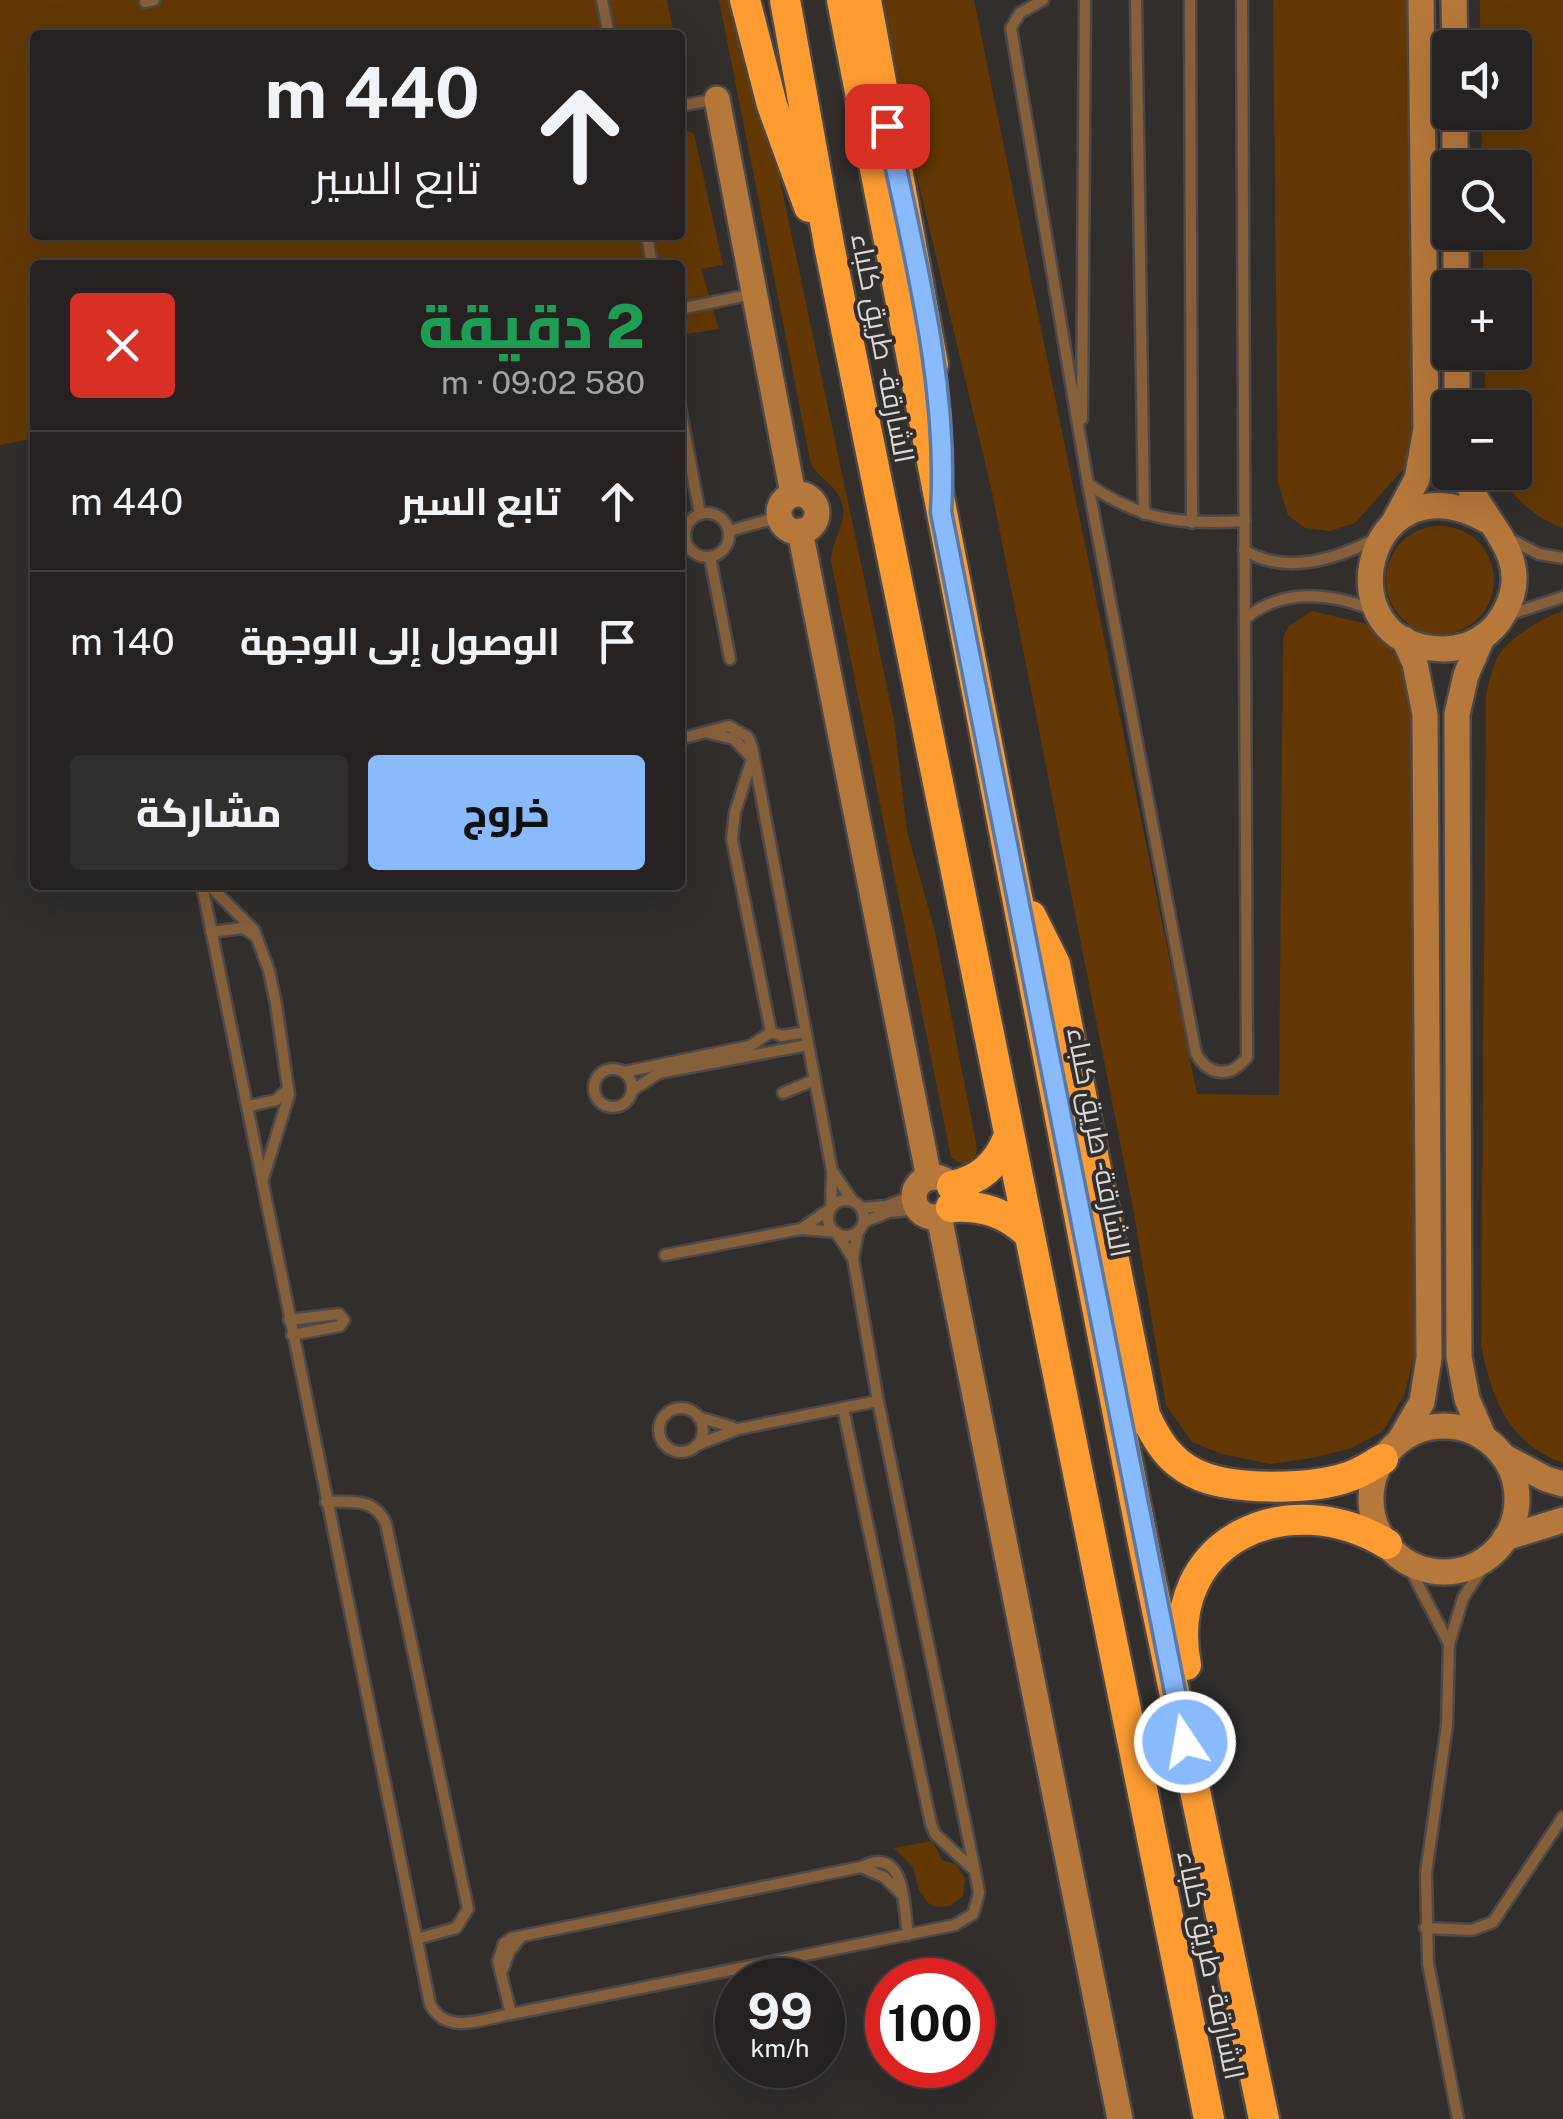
<!DOCTYPE html>
<html lang="ar">
<head>
<meta charset="utf-8">
<style>
  :root { --surface:#252221; --page:#312f2e; --text:#f1f3f6; --muted:#a3a4a5; --line:#423f3f; --accent:#89bafc }
  body { margin:0; font-family:"Public Sans",Cairo,sans-serif; background:var(--page); color:var(--text); direction:rtl; height:100vh; display:flex; flex-direction:column; font-size:38px; white-space:nowrap }
  * { box-sizing:border-box; margin:0 }
  p { font-size:32px; color:var(--muted) }
  .icon { flex:none; width:55px; height:55px; fill:none; stroke:currentColor; stroke-width:2; stroke-linecap:round; stroke-linejoin:round }
  .map { position:relative; flex:1; overflow:hidden; direction:ltr }
  .panel { position:absolute; left:30px; top:260px; width:655px; height:630px; display:flex; flex-direction:column; background:var(--surface); border-radius:10px; box-shadow:0 10px 40px #0002,0 0 0 2px var(--line); direction:rtl }
  .panel>* { flex:none }
  .guide { position:absolute; left:30px; top:30px; width:655px; height:210px; border-radius:10px; box-shadow:0 10px 40px #0002,0 0 0 2px var(--line); direction:rtl; background:#252221; color:var(--text); overflow:hidden }
  .buttons { position:absolute; left:1432px; top:30px; display:grid; gap:20px }
  .buttons a { display:grid; place-items:center; width:100px; height:100px; border-radius:10px; background:var(--surface); box-shadow:0 10px 40px #0002,0 0 0 2px var(--line); font-size:50px }
  .speed { position:absolute; left:715px; top:1958px; display:flex; gap:20px; font-size:50px; font-weight:700; text-align:center }
  .speed>* { display:grid; place-content:center; width:130px; height:130px; border-radius:50%; background:var(--surface); box-shadow:0 10px 40px #0002,0 0 0 2px var(--line); line-height:1 }
  .speed small { font-size:25px; font-weight:400 }
  .speed .limit { border:15px solid #d22; background:#fff; color:#111 }
  .pin { position:absolute; display:grid; place-items:center; width:85px; height:85px; color:#fff; margin:-42px; border-radius:20px; box-shadow:0 5px 15px #0006 }
  .me { position:absolute; width:110px; margin:-55px; rotate:348deg; stroke-linejoin:round; filter:drop-shadow(0 0 8px #0008) }
  .turn { display:flex; align-items:center; gap:35px; height:210px; padding:0 40px; font-size:45px }
  .turn .icon { width:130px; height:130px; stroke-width:2.5 }
  .turn b { display:block; font-size:70px; line-height:85px }
  .round { display:grid; place-items:center; flex:none; width:105px; height:105px; border-radius:10px; background:var(--page) }
  .overview { display:flex; align-items:center; justify-content:space-between; height:170px; padding:0 40px }
  h1 { font-size:60px; font-weight:800; line-height:75px; color:#1e9e55 }
  .primary-button { display:flex; gap:20px; margin-top:auto; padding:20px 40px }
  .primary-button a { flex:1; height:115px; border-radius:10px; background:var(--accent); color:#111; font-size:40px; font-weight:800; line-height:115px; text-align:center }
  .primary-button a+a { background:var(--page); color:var(--text) }
  ul { padding:0; list-style:none }
  li { display:flex; align-items:center; gap:30px; height:140px; padding:0 40px; border-top:2px solid var(--line) }
  li div { flex:1 }
  li b { display:block; font-size:38px }
  li em { font-style:normal }
  .map>svg:first-child { display:block }
</style>
</head>
<body>
<div class="map">
<svg width="1563" height="2119" viewBox="0 0 1563 2119">
  <rect width="100%" height="100%" fill="#312e2c"/>
  <g fill="#633804">
    <path d="M0 0H667L674 35H35V235H680V121L681 127 694 134 723 265 701 269 719 329 680 335V265H35V438L0 445Z"/>
    <path d="M719 0H742L894 720 907 831 935 932 977 1148 975 1159 965 1166 951 1157 831 561C831 537 852 521 839 496 832 483 818 477 811 464Z"/>
    <path d="M875 0H974L1197 1094 1279 1095 1283 638 1289 626 1312 611 1371 625 1386 643 1402 663 1413 698 1418 741 1415 1355 1404 1395 1383 1431 1352 1448 1312 1458 1270 1464 1222 1454 1192 1442 1166 1405 1133 1208 992 492Z"/>
    <path d="M1273 0H1409L1417 417 1407 465 1355 523 1330 531 1305 528 1288 515 1278 483Z"/>
    <path d="M1480 0H1563V528C1537 519 1512 498 1500 473L1515 472V408L1486 407 1484 353 1515 352V288L1483 287V233L1515 232V168L1482 167 1481 113 1515 112V48L1480 47Z"/>
    <circle cx="1440" cy="580" r="54"/>
    <path d="M1563 611V1463C1507 1442 1493 1400 1481 1346L1486 695C1489 683 1492 667 1498 656 1511 636 1541 619 1563 611Z"/>
    <path d="M932 1841 942 1860 957 1865 965 1879 963 1896 950 1906 936 1907 928 1903 919 1890 913 1867 894 1848Z"/>
  </g>
  <g fill="none" stroke-linecap="round" stroke-linejoin="round">
    <defs>
      <g id="lane">
        <path d="M602 0 609 35"/>
        <path d="M1043 0 1020 13 1011 28 1088 484 1196 1054C1210 1077 1231 1078 1247 1057L1242 0"/>
        <path d="M1136 0 1144 514"/>
        <path d="M1190 0 1192 523"/>
        <path d="M145 2 154 0"/>
        <path d="M680 106 717 99"/>
        <path d="M647 235 652 265"/>
        <path d="M680 309 753 294"/>
        <path d="M680 408 700 514"/>
        <path d="M1082 419 1085 0"/>
        <path d="M1088 484C1144 522 1179 524 1245 521"/>
        <circle cx="707" cy="535" r="22"/>
        <path d="M729 531 779 517"/>
        <path d="M1508 538 1539 554 1563 558"/>
        <path d="M1244 550C1286 576 1337 559 1377 538"/>
        <path d="M710 557 730 659"/>
        <path d="M1508 615 1563 597"/>
        <path d="M1245 619C1282 587 1333 593 1375 611"/>
        <path d="M708 733 734 739 751 757"/>
        <path d="M680 739 729 726 748 737 752 747 832 1171 831 1208 801 1229"/>
        <path d="M752 759 735 812 732 839 771 1032 782 1036 806 1032"/>
        <path d="M202 885 430 2004C446 2036 483 2019 511 2014L955 1925 973 1914 979 1893 975 1871 878 1401 853 1258 858 1232"/>
        <path d="M209 885 254 930 269 971 276 1004 289 1095 263 1179"/>
        <path d="M211 932 243 928 254 935"/>
        <circle cx="613" cy="1088" r="19"/>
        <path d="M624 1072 750 1046 771 1032"/>
        <path d="M633 1090 659 1073 808 1045"/>
        <path d="M783 1093 815 1080"/>
        <path d="M249 1106 276 1100 288 1089"/>
        <path d="M833 1172 852 1200"/>
        <circle cx="846" cy="1218" r="18"/>
        <path d="M862 1208 886 1206 915 1195"/>
        <path d="M864 1222 889 1212 919 1209"/>
        <path d="M665 1255 801 1229 836 1232 852 1257"/>
        <path d="M289 1320 339 1314 344 1320 340 1326 292 1335"/>
        <path d="M843 1408 931 1824 935 1834 974 1870"/>
        <circle cx="681" cy="1430" r="22"/>
        <path d="M698 1417 732 1427"/>
        <path d="M697 1445 738 1429 878 1401"/>
        <path d="M326 1502C350 1502 375 1497 386 1524L468 1909 456 1928 417 1939"/>
        <path d="M1406 1561 1449 1644"/>
        <path d="M861 1867 884 1877 901 1894"/>
        <path d="M1425 1928 1472 1930 1493 1922 1563 1817"/>
        <path d="M503 1969 509 1952 521 1937"/>
        <path d="M511 2014 498 1961 504 1943 512 1938 861 1867C907 1844 903 1907 908 1935"/>
        <path d="M1458 2119 1428 1963 1426 1873 1447 1725 1449 1644 1463 1598 1489 1558"/>
      </g>
      <g id="secondary">
        <path d="M1454 0 1455 48"/>
        <path d="M717 99 793 494"/>
        <path d="M1455 112V168"/>
        <path d="M1456 232V288"/>
        <path d="M1457 352V408"/>
        <path d="M1464 472C1477 518 1531 551 1509 603 1504 615 1498 625 1488 633 1471 647 1451 651 1430 648 1324 634 1369 453 1488 521"/>
        <circle cx="798" cy="513" r="19"/>
        <path d="M1394 522 1417 479 1426 429 1421 0"/>
        <path d="M800 531 929 1178"/>
        <path d="M1482 638 1466 675 1457 714 1459 1357 1467 1399 1484 1438"/>
        <circle cx="934" cy="1197" r="20"/>
        <path d="M939 1216 1120 2119"/>
        <circle cx="1444" cy="1499" r="73"/>
        <path d="M1400 1440 1422 1402 1429 1358 1425 715 1415 663 1404 639"/>
        <path d="M1503 1456 1546 1479 1563 1484"/>
        <path d="M1505 1538 1563 1520"/>
      </g>
      <g id="highway">
        <path d="M745 0 772 105 809 207"/>
        <path d="M785 0 830 250 1209 2119"/>
        <path d="M842 0 1145 1553 1264 2119"/>
        <path d="M866 0 933 365"/>
        <path d="M1031 916 1055 964 1145 1415C1156 1439 1169 1461 1194 1473 1229 1491 1311 1490 1348 1477 1361 1473 1372 1465 1383 1459"/>
        <path d="M952 1186C980 1180 997 1165 1008 1138"/>
        <path d="M951 1207C982 1205 1004 1212 1028 1233"/>
        <path d="M1186 1665C1162 1539 1289 1484 1387 1544"/>
      </g>
    </defs>
    <use href="#lane" stroke="#4c4948" stroke-width="15"/>
    <use href="#secondary" stroke="#4c4948" stroke-width="30"/>
    <use href="#highway" stroke="#4c4948" stroke-width="35"/>
    <use href="#lane" stroke="#865f3b" stroke-width="10"/>
    <use href="#secondary" stroke="#b7783b" stroke-width="25"/>
    <use href="#highway" stroke="#fe9c32" stroke-width="30"/>
  </g>
  <g fill="none" stroke-linecap="round" stroke-linejoin="round">
    <defs>
      <path id="route" d="M887 126C913 252 949 383 941 512L1185 1742"/>
    </defs>
    <use href="#route" stroke="#5979a4" stroke-width="25"/>
    <use href="#route" stroke="#89bafc" stroke-width="18"/>
  </g>
  <g text-anchor="middle" stroke-width="8" stroke-linejoin="round" paint-order="stroke">
    <g font-size="28" fill="#dbd9d8" stroke="#312e2c">
      <text transform="translate(883 348) rotate(79)" y="10">الشارقة - طريق كلباء</text>
      <text transform="translate(1099 1142) rotate(79)" y="10">الشارقة - طريق كلباء</text>
      <text transform="translate(1211 1965) rotate(78)" y="10">الشارقة - طريق كلباء</text>
    </g>
  </g>
</svg>
<div class="buttons">
<a><svg class="icon" aria-label="sound" viewBox="0 0 24 24"><path d="M4 9h4l5-4v14l-5-4H4zM17 9q2 3 0 6"/></svg></a>
<a><svg class="icon" aria-label="search" viewBox="0 0 24 24"><circle cx="10" cy="10" r="6"/><path d="M15 15l6 6"/></svg></a>
<a>+</a>
<a>−</a>
</div>
<div class="speed"><div>99<small>km/h</small></div><div class="limit">100</div></div>
<div class="pin" style="left:887px;top:126px;background:#d93025"><svg class="icon" aria-label="arrive" viewBox="0 0 24 24"><path d="M6 21V4h12l-3 4 3 4H6"/></svg></div>
<svg class="me" style="left:1185px;top:1742px" viewBox="-20 -20 40 40"><circle r="17" fill="#89bafc" stroke="#fff" stroke-width="3"/><path d="M0-11L8 9 0 5-8 9z" fill="#fff"/></svg>
<div class="guide">
<div class="turn"><svg class="icon" aria-label="ahead" viewBox="0 0 24 24"><path d="M12 20V5M6 11l6-6 6 6"/></svg><div><b>440 m</b>تابع السير</div></div>
</div>
<section class="panel">
<div class="overview"><div><h1>2 دقيقة</h1><p>580 m · 09:02</p></div><a class="round" style="background:#d93025;color:#fff"><svg class="icon" aria-label="close" viewBox="0 0 24 24"><path d="M6 6l12 12M18 6L6 18"/></svg></a></div>
<ul>
<li><svg class="icon" aria-label="ahead" viewBox="0 0 24 24"><path d="M12 20V5M6 11l6-6 6 6"/></svg><div><b>تابع السير</b></div><em>440 m</em></li>
<li><svg class="icon" aria-label="arrive" viewBox="0 0 24 24"><path d="M6 21V4h12l-3 4 3 4H6"/></svg><div><b>الوصول إلى الوجهة</b></div><em>140 m</em></li>
</ul>
<div class="primary-button"><a>خروج</a><a>مشاركة</a></div>
</section>
</div>
</body>
</html>
